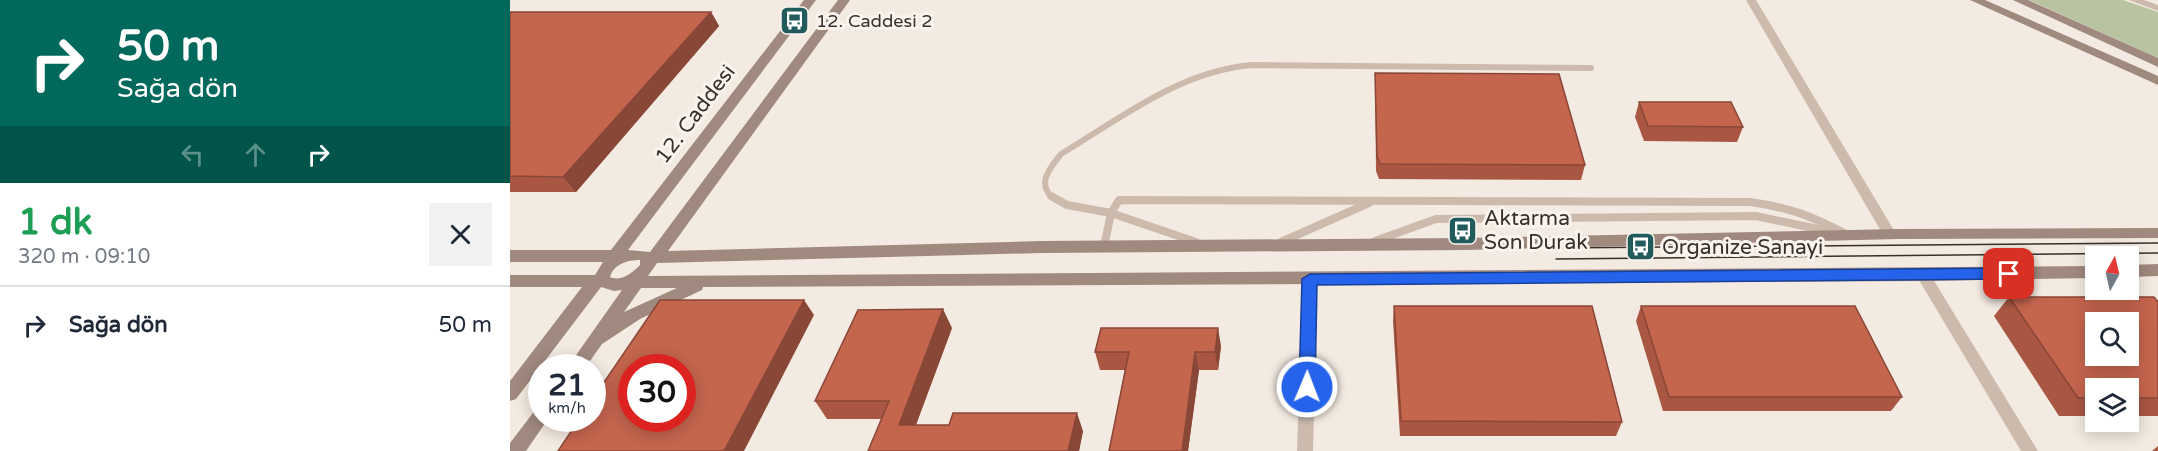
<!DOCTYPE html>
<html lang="tr">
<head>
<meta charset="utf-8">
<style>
  :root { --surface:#fff; --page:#f2f2f3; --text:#1f2937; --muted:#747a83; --line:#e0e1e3 }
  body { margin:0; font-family:"Varela Round",sans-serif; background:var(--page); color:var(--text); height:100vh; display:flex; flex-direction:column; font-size:22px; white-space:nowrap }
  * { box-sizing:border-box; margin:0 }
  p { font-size:20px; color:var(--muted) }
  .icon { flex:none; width:33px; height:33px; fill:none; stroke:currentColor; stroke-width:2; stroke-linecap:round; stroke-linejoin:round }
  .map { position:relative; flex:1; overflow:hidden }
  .sheet { display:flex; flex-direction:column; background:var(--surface); width:510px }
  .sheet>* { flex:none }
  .guide { background:#00695c; color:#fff; overflow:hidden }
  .needle { width:39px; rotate:8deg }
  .fabs { position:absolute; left:1575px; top:246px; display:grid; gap:12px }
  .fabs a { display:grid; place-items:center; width:54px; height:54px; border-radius:0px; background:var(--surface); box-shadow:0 3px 15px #0003; font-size:30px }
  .speed { position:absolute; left:18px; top:354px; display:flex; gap:12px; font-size:30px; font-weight:700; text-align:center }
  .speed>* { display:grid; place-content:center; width:78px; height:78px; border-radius:50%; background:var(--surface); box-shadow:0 3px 15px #0003; line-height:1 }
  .speed small { font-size:15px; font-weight:400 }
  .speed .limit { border:9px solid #d22; background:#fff; color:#111 }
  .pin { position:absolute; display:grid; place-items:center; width:51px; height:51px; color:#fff; margin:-26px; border-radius:12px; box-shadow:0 3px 9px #0006 }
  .me { position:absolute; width:66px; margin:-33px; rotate:1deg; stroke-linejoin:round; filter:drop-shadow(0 0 4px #0008) }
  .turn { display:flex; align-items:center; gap:21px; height:126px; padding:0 18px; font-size:27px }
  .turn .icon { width:78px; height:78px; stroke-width:2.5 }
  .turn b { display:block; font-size:42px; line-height:51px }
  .lanes { display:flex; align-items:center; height:57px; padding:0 18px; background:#0003; justify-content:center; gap:30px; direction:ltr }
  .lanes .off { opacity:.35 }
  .round { display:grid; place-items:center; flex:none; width:63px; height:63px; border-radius:0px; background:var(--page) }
  .overview { display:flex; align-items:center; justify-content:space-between; height:102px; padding:0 18px }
  h1 { font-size:36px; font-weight:700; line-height:45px; color:#1e9e55 }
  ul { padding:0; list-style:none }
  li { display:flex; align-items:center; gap:18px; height:78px; padding:0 18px; border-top:2px solid var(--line) }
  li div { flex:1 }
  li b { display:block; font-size:22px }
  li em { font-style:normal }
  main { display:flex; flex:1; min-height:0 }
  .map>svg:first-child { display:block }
</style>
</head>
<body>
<main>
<section class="sheet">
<div class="guide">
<div class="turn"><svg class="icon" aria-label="right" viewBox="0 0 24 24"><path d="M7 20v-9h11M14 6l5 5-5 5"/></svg><div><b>50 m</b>Sağa dön</div></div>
<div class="lanes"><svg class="icon off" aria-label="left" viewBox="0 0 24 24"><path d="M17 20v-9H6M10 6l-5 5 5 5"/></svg><svg class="icon off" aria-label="ahead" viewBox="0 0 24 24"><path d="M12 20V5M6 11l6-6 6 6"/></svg><svg class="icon" aria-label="right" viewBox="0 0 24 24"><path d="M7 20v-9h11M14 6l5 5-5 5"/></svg></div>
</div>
<div class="overview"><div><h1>1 dk</h1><p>320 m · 09:10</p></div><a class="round"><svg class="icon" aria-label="close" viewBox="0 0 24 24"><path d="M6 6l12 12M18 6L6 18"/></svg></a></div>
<ul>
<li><svg class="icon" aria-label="right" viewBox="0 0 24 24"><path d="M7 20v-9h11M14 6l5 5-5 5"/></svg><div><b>Sağa dön</b></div><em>50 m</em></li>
</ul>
</section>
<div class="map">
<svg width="1648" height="451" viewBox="0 0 1648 451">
  <rect width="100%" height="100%" fill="#f3eae1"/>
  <path fill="#b9c3a1" d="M1519 0H1613L1648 12V58Z"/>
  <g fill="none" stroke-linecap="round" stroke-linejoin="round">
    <path stroke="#ccbaad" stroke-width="6" d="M543 198C526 183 540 168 551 154 611 118 670 71 742 65L1081 68"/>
    <g stroke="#ccbaad" stroke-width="8">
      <path d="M541 196 557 205 601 213 594 247"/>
      <path d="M865 241 926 219 1246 216 1322 232"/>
      <path d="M686 242 601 213 609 200 1240 202C1281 208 1299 215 1336 234"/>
      <path d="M771 242 859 203"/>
      <path d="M82 382 97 384 98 389"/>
    </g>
    <g fill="#ccbaad" fill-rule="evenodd">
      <path d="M1236 0H1246L1385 232 1387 235 1385 238H1375Z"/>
      <path d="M1619 0H1634L1648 5V11Z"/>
      <path d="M1413 270 1418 271 1528 451H1511L1406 275 1408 271Z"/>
      <path d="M800 274 805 275 807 279 803 451H787L793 279 795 275Z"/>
    </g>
    <g fill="#a0897e" fill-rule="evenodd">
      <path d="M294 0H306L118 250 140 252 328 0H340L158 251 532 241 955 238 1388 229 1648 228V238L1388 239 955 250 532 253 147 263 138 276 1586 266V278L1413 281 193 287 192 290 130 319 92 344 75 368H57L112 290 104 291 91 287 6 399 0 401V381L72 287H0V275H85L93 262H0V250H101ZM130 260V265C122 273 112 282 100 277 104 264 117 260 130 260ZM131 288H167L114 312Z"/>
      <path d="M1460 0H1475L1648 76V85Z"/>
      <path d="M1503 0H1518L1648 58V67Z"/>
      <path d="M1648 264V276L1618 277V265Z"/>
      <path d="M32 406V418L38 419 16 451H0V443L26 409Z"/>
    </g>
    <g stroke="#3a2f2b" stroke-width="1.5">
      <path d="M1042 248 1648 243"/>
      <path d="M1046 259 1648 253"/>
    </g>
  </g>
  <g fill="#a95743">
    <path d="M0 12H201L209 26 66 192H0Z"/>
    <path d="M865 73 1075 165 1071 180 869 179 866 171Z"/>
    <path d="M1129 102 1233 127 1227 142 1134 141 1125 117Z"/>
    <path d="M1499 297 1648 302V416H1618V388H1586V416H1549L1484 316Z"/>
    <path d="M884 306 1112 422 1106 436H890L883 321Z"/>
    <path d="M1131 306 1392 397 1381 411H1153L1126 321Z"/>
    <path d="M442 328 406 425 573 431 569 451H358L372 419H317L305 401Z"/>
    <path d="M711 346 708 370H689L678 451H599L615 370H590L585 352Z"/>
    <path d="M1648 446V451H1642Z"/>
  </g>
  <g fill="#894737">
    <path d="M201 12 209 26 66 192 53 177Z"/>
    <path d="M294 300 304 315 234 451H214Z"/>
    <path d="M433 309 442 328 399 443 389 425Z"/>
    <path d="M708 328 711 346 708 370 705 352Z"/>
    <path d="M685 352 689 370 678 451H672Z"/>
    <path d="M567 413 573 431 569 451H558Z"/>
  </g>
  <g fill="#c4654e" stroke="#894737" stroke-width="1.5" fill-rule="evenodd">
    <path d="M0 12H201L53 177 0 176Z"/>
    <path d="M865 73 1049 74 1075 165 870 164 867 156Z"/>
    <path d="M1129 102H1221L1233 127 1138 126Z"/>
    <path d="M1499 297H1644L1648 302V398H1618V388H1586V398H1568ZM1586 322H1618V356H1586Z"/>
    <path d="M150 300H294L214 451H48L70 418H82V400ZM122 368H172V418H122Z"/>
    <path d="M884 306H1082L1112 422 891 421Z"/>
    <path d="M1131 306H1345L1392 397H1159Z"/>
    <path d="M433 309 389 425H439L443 413H567L558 451H358L379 401H305L348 310Z"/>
    <path d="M591 328H708L705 352H685L672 451H599L619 352H585Z"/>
  </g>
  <path fill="#2563eb" stroke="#184099" stroke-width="1.5" d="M1499 268 1506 274 1499 279 807 285 805 387 803 391 797 393 791 391 789 387 792 279 800 274Z"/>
  <defs>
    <symbol id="bus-square" viewBox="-11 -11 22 22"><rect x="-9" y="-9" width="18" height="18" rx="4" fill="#215b5c" stroke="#fbf4ee"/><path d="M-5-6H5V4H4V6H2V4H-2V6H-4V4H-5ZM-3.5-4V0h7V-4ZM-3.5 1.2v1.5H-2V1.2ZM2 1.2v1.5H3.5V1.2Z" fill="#fff"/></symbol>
  </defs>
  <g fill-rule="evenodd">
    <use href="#bus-square" x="268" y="4" width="33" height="33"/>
    <use href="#bus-square" x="936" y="214" width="33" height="33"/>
    <use href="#bus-square" x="1114" y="230" width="33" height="33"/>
  </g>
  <g text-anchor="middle" stroke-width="6" stroke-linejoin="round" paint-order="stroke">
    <g font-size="18" fill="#3a2f2b" stroke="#fbf4ee" text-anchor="start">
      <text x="306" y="27">12. Caddesi 2</text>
    </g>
    <g font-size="21" fill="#3a2f2b" stroke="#fbf4ee">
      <text transform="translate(185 114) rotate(-53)" y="7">12. Caddesi</text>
    </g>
    <g font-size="21" fill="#3a2f2b" stroke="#fbf4ee" text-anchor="start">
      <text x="974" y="225">Aktarma<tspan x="974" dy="24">Son Durak</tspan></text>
      <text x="1152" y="254">Organize Sanayi</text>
    </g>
  </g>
</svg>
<div class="fabs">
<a><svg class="needle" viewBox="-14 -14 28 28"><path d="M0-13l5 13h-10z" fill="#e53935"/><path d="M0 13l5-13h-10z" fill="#747a83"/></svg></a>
<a><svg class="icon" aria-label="search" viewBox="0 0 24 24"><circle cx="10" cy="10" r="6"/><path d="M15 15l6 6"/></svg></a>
<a><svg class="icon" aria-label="layers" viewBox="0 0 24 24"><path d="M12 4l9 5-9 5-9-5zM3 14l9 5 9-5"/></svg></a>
</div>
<div class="speed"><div>21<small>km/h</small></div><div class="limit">30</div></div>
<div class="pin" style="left:1499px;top:274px;background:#d93025"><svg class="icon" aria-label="arrive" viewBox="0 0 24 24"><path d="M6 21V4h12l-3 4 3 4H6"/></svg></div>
<svg class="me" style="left:797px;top:387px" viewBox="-20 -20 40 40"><circle r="17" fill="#2563eb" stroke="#fff" stroke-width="3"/><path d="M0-11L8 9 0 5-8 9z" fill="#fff"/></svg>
</div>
</main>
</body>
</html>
